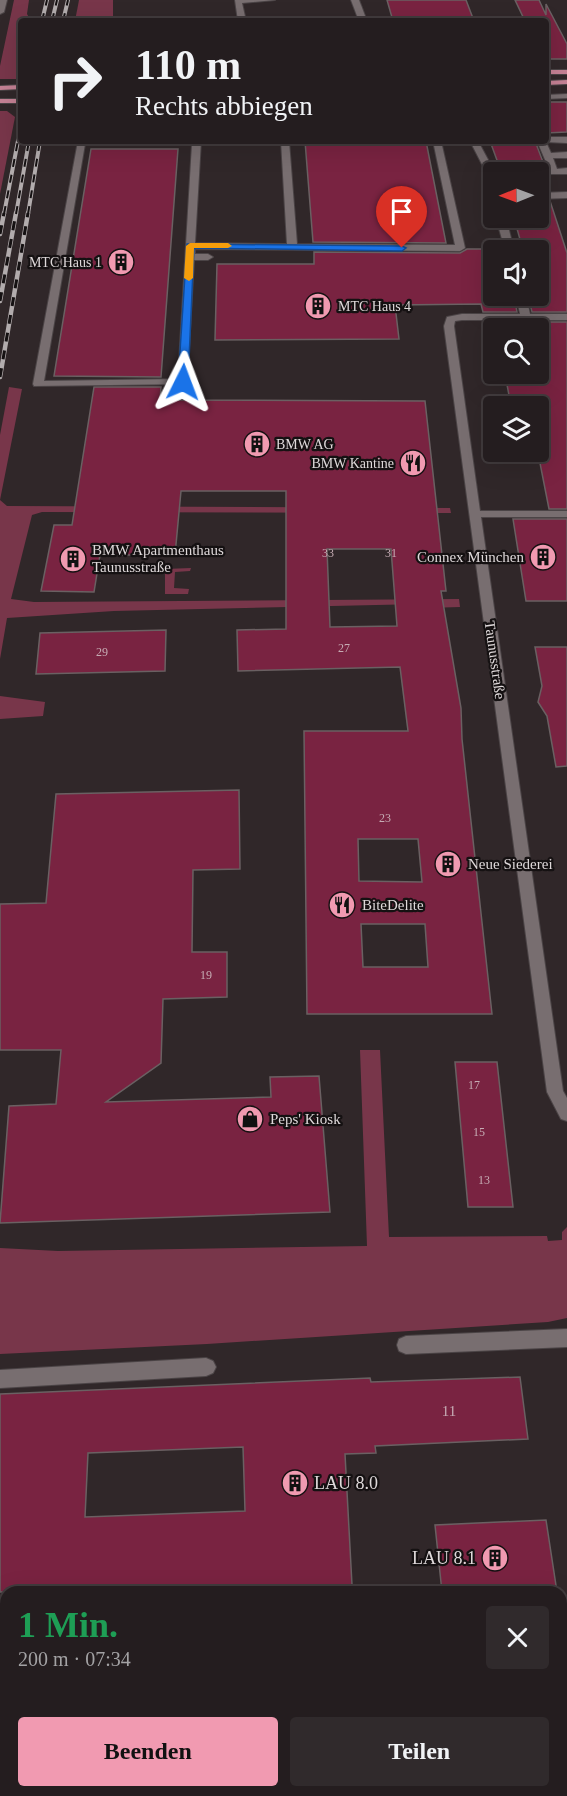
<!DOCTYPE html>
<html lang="de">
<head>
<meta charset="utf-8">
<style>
  :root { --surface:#241d1f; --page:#302a2c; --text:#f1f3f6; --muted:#a3a2a4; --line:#413b3d; --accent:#f19ab1 }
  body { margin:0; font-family:Georgia,serif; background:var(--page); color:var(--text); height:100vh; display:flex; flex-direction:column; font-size:22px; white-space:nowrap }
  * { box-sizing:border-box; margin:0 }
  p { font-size:20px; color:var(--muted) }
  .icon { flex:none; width:33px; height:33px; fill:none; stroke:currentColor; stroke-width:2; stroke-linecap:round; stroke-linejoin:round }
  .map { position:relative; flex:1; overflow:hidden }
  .sheet { position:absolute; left:0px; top:1586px; width:567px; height:212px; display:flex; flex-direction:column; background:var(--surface); border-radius:18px 18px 0 0; box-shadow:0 6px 24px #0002,0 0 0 2px var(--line) }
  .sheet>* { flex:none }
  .hud { position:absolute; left:18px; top:18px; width:531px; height:126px; border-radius:6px; box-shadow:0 6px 24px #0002,0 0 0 2px var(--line); background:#241d1f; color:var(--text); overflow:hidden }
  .needle { width:39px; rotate:269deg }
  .controls { position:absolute; left:483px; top:162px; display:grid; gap:12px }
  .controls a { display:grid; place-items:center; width:66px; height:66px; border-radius:6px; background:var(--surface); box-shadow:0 6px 24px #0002,0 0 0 2px var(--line); font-size:30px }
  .pin { position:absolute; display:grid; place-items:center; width:51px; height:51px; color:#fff; margin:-62px -26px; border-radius:50% 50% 50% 0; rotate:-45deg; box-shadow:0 0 6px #0007 }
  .pin .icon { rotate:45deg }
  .me { position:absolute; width:66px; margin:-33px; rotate:3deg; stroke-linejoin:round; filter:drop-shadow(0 0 4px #0008) }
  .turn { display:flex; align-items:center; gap:21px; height:126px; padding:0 18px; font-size:27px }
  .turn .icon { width:78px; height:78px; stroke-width:2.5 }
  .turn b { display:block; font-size:42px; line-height:51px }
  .round { display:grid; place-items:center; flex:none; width:63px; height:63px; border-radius:6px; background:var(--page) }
  .overview { display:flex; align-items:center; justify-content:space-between; height:102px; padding:0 18px }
  h1 { font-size:36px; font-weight:600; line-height:45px; color:#1e9e55 }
  .cta { display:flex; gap:12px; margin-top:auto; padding:12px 18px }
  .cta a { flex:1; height:69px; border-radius:6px; background:var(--accent); color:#111; font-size:24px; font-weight:600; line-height:69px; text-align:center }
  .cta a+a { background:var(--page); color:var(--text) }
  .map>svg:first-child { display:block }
</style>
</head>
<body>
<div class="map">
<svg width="567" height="1796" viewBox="0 0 567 1796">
  <rect width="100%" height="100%" fill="#302729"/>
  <g fill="#78364a">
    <path d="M14 0H29L27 14 31 21H21V79H0V66Z"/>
    <path d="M79 0H113V21H75Z"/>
    <path d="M0 111H7L15 117 0 194Z"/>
    <path d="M9 387 22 389 0 500 7 506 450 508 451 513 42 512 32 515 11 599 34 602 459 599 460 607 426 608 421 604 114 611 7 618 0 659V435Z"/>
    <path d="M152 567H165V569L191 568 190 571 175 572 174 588 189 589 188 594H165V572L151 571Z"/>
    <path d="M0 696 45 702 43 716 0 719Z"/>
    <path d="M360 1050H380L389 1237 547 1236 548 1241 562 1240V1232L567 1227V1318L548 1322 207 1344 0 1354V1248L58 1251 367 1246Z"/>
  </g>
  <g fill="#792341" stroke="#6a6062" stroke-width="1.5" fill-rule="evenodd">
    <path d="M387 0H466L474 21H393Z"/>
    <path d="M515 0H539L546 15V4L567 44V59H546V21H525Z"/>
    <path d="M546 102H567V132L546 133Z"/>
    <path d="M305 141H426L446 243 313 242Z"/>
    <path d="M490 141H535L543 162 498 163Z"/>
    <path d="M91 149H178L161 377 54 376Z"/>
    <path d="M538 201H550L567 253V312H532L528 296H538V250H523L514 218H538Z"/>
    <path d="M467 249H494V296H514L517 312H483L481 304 395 305 399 339 215 340 217 264H314V252L460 253Z"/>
    <path d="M485 322H567V509H549L538 453V406H511L505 374H538V328H486Z"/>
    <path d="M94 387H161L160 400 425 401 446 591H441L461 708 462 739 492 1014H307L304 731H408L400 667 238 671 237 630 286 629V491H181L175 555H100L94 592 41 591 54 525H72ZM327 549H391L397 626 330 627ZM358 839H418L422 882 359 881ZM361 924H425L428 967H363Z"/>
    <path d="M513 519H567V601H526Z"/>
    <path d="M166 630 165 671 36 674 40 633Z"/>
    <path d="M535 647H567V766L556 767 547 716 538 702 542 686Z"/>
    <path d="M239 790 240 869 193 870 192 952H227V997L163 999 161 1063 106 1102 271 1097 270 1077 319 1076 330 1212 0 1223 9 1106 56 1104 61 1050H0V904L46 903 56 794Z"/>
    <path d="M455 1062H497L513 1207H468Z"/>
    <path d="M520 1377 528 1439 375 1446 376 1453 345 1454 352 1585 226 1592H0V1394L370 1378 371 1382ZM243 1447 245 1511 85 1517 88 1453Z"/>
    <path d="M546 1520 557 1592H442L435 1525Z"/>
  </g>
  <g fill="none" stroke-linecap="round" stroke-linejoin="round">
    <defs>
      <g id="minor">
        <path d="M0 0H7L4 12 0 14Z"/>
        <path d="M235 0H275L242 3 246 21H238Z"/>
        <path d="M351 0H359L367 21H359Z"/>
        <path d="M567 94V98L546 99V95Z"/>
        <path d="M546 137H567V143L546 142 551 153 567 152V158H553L557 169 567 168V174H487L470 141H478L493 169H549L537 141H546Z"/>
        <path d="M78 141H201L195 243 287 244 281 141H289L297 244 455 245 433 141H441L465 248 460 251 195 249V254H208L213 257 208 260H194L187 384 34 386 33 384ZM85 144H192L178 379 44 381Z"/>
        <path d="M567 192V198L538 199V193Z"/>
        <path d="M496 218H506L514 250H505Z"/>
        <path d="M516 296H526L530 314H567V320H462L455 321 454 326 480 511H567V517H481L563 1091 567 1098V1121L561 1119 547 1092 444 326 447 317 462 314H520Z"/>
        <path d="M567 1329V1347L406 1354 399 1351 397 1345 399 1339 406 1336Z"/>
        <path d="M206 1358 213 1361 216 1367 213 1373 206 1376 0 1388V1370Z"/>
      </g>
      <g id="major">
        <rect x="546" y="70" width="21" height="4"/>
        <path d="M567 80V84L546 85V81Z"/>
        <path d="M21 85V89L0 90V86Z"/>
        <rect x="0" y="99" width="21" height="4"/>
      </g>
    </defs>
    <use href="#minor" stroke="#4b4446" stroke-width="2"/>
    <use href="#major" stroke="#4b4446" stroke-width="2"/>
    <use href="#minor" fill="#786e70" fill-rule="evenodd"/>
    <use href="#major" fill="#c58194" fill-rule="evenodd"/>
    <defs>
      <g id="rail-far1">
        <path d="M42 21 47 0"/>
        <path d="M52 21 57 0"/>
        <path d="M63 21 68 0"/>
        <path d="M4 214 21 125"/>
        <path d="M16 214 29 141"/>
        <path d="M28 214 40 141"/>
      </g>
      <g id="rail">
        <path d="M0 234 4 213"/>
        <path d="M0 301 16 213"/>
        <path d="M0 377 28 213"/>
      </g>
    </defs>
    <use href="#rail-far1" stroke="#b2acad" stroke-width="4"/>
    <use href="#rail" stroke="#b2acad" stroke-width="4.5"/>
    <use href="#rail-far1" stroke="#151112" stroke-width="2" stroke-dasharray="8" stroke-linecap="butt"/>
    <use href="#rail" stroke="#151112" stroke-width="3" stroke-dasharray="9" stroke-linecap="butt"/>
  </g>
  <path fill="#1a73e8" stroke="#114b97" stroke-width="1.5" d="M187 244 402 246 406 248 402 251 194 248 188 382 183 385 178 382Z"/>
  <path fill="#f59e0b" d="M190 243H228L232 246 228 248H194L193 278 189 281 184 278 186 246Z"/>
  <defs>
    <symbol id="building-disc" viewBox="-11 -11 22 22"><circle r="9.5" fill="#f19ab1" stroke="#151112"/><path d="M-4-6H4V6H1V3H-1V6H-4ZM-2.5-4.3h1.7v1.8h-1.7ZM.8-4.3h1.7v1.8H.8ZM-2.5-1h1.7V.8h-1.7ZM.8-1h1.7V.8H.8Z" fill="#111"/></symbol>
    <symbol id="restaurant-disc" viewBox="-11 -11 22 22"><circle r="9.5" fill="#f19ab1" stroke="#151112"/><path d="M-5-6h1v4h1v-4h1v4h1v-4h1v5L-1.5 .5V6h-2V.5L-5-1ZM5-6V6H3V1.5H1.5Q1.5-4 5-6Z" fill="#111"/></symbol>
    <symbol id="shop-disc" viewBox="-11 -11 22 22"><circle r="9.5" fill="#f19ab1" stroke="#151112"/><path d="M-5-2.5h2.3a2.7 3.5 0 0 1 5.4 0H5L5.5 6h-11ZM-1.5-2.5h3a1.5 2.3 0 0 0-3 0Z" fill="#111"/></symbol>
  </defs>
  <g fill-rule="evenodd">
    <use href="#building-disc" x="106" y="247" width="30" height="30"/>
    <use href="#building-disc" x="303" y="291" width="30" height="30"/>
    <use href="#building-disc" x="242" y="429" width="30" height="30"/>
    <use href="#restaurant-disc" x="398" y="448" width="30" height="30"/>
    <use href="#building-disc" x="528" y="542" width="30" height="30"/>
    <use href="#building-disc" x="58" y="544" width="30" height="30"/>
    <use href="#building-disc" x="433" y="849" width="30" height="30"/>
    <use href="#restaurant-disc" x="327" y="890" width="30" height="30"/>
    <use href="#shop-disc" x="235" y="1104" width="30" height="30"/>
    <use href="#building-disc" x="280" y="1468" width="30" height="30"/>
    <use href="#building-disc" x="480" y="1543" width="30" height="30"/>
  </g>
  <g text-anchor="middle" stroke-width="4.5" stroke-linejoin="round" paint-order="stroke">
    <g font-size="12" fill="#c6acb4">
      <text x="328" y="557">33</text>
      <text x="391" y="557">31</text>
      <text x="344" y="652">27</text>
      <text x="102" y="656">29</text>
      <text x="385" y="822">23</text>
      <text x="206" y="979">19</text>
      <text x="474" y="1089">17</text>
      <text x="479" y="1136">15</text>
      <text x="484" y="1184">13</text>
    </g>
    <g font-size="14" fill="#dfd9da" stroke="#151112" text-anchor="end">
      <text x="102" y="267">MTC Haus 1</text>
      <text x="338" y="311" text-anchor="start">MTC Haus 4</text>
      <text x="276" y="449" text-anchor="start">BMW AG</text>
      <text x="394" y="468">BMW Kantine</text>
    </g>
    <g font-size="15" fill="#dfd9da" stroke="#151112" text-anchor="start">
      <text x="92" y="555">BMW Apartmenthaus<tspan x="92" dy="17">Taunusstraße</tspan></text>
      <text x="524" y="562" text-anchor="end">Connex München</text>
      <text x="468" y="869">Neue Siederei</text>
      <text x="362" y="910">BiteDelite</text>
      <text x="270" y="1124">Peps' Kiosk</text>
    </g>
    <g font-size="15" fill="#dfd9da" stroke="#151112">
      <text transform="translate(495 660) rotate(82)" y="5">Taunusstraße</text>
    </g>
    <g font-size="15" fill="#c6acb4">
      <text x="449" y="1416">11</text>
    </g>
    <g font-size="18" fill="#dfd9da" stroke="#151112" text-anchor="start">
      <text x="314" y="1489">LAU 8.0</text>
      <text x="476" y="1564" text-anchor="end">LAU 8.1</text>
    </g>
  </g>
</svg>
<div class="controls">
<a><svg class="needle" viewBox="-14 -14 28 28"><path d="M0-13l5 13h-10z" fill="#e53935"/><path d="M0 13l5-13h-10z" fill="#a3a2a4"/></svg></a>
<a><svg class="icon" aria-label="sound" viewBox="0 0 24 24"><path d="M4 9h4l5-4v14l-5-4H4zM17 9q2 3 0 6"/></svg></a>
<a><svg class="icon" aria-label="search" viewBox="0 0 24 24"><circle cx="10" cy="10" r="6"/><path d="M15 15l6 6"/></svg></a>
<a><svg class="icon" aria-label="layers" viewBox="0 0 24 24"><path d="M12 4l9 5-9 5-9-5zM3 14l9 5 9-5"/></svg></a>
</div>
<div class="pin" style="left:402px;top:248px;background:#d93025"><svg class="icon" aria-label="arrive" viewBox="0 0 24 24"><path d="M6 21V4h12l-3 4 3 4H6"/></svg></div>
<svg class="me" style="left:183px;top:382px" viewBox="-20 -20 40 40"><path d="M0-17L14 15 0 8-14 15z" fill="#1a73e8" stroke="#fff" stroke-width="4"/></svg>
<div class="hud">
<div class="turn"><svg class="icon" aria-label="right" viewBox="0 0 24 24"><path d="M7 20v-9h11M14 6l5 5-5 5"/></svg><div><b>110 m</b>Rechts abbiegen</div></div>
</div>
<section class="sheet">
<div class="overview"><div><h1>1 Min.</h1><p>200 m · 07:34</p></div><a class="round"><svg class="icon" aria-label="close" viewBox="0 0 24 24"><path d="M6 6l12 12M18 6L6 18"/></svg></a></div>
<div class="cta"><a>Beenden</a><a>Teilen</a></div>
</section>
</div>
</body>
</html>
